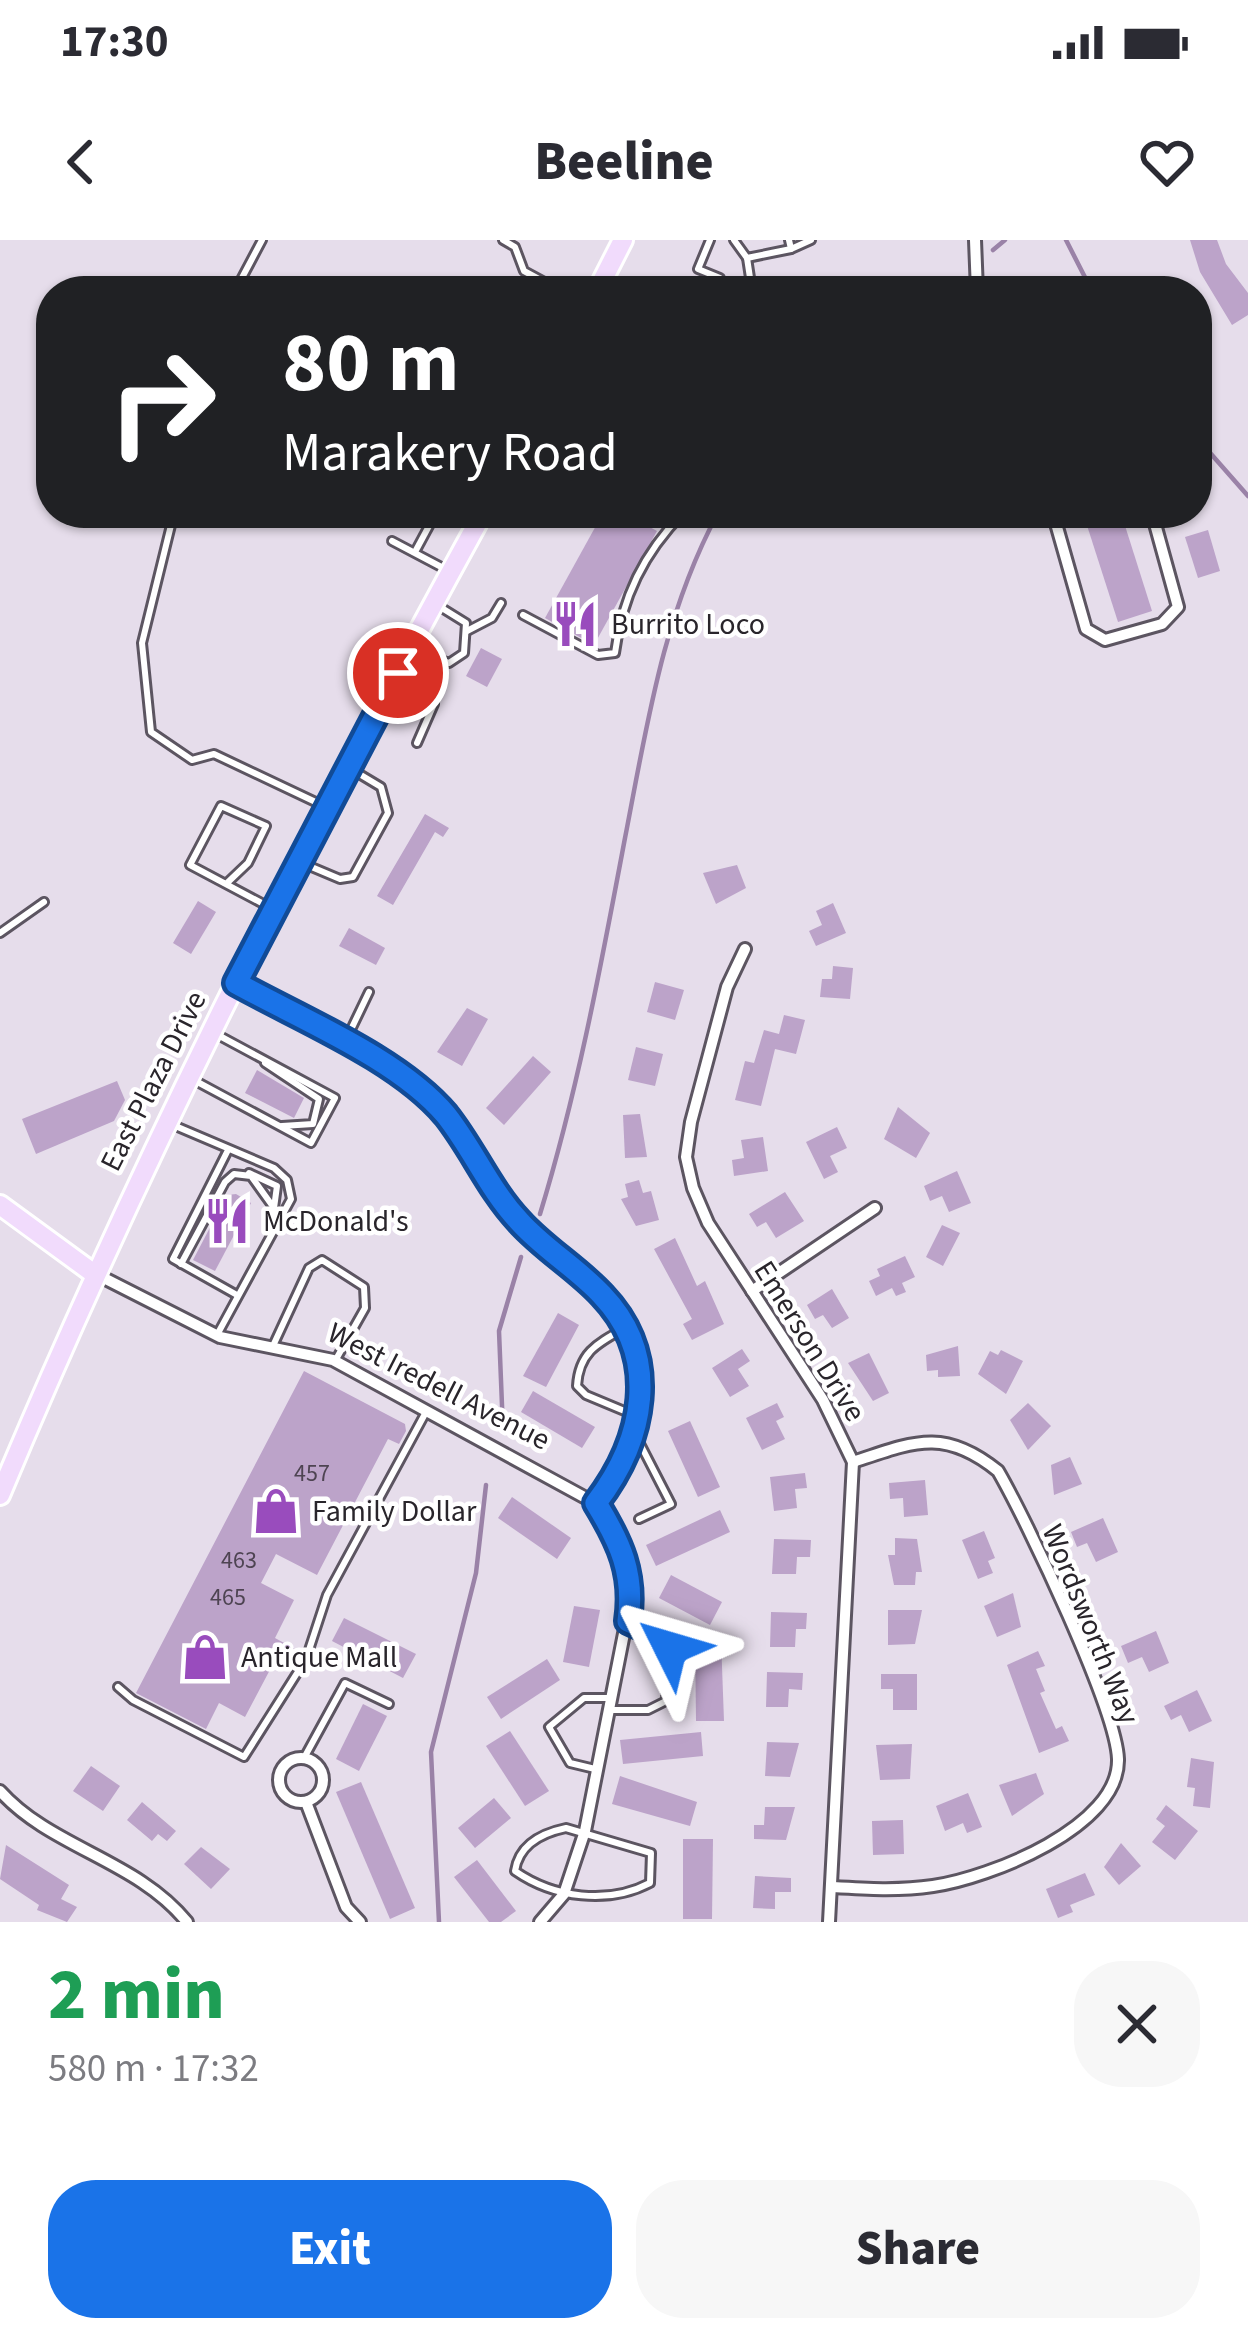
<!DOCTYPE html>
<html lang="en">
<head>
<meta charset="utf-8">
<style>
  :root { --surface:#fff; --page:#f7f7f7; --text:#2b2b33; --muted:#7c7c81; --accent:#1a73e8 }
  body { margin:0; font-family:"Source Sans 3",sans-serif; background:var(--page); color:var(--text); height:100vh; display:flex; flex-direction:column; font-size:45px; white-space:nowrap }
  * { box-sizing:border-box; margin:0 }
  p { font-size:39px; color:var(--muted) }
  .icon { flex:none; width:66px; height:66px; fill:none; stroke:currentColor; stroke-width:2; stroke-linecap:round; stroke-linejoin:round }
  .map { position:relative; height:1682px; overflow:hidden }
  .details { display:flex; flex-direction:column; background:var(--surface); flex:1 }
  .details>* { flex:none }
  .hud { position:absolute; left:36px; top:36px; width:1176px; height:252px; border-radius:48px; box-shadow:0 3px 9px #0004; background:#202124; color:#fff; overflow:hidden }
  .pin { position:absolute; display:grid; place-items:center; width:102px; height:102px; color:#fff; margin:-51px; border:6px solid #fff; border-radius:50%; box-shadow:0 3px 12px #0007 }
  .me { position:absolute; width:132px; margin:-66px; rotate:310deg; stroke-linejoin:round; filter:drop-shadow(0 0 9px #0008) }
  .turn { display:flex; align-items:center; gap:42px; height:252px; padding:0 48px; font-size:54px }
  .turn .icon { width:156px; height:156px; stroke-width:2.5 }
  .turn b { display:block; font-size:84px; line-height:102px }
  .round { display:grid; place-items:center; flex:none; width:126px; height:126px; border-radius:48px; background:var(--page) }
  .headline { display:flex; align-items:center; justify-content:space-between; height:204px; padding:0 48px }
  h1 { font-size:72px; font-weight:800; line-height:90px; color:#1e9e55 }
  .action { display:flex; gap:24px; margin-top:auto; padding:24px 48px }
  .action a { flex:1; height:138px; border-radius:48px; background:var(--accent); color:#fff; font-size:48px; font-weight:800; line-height:138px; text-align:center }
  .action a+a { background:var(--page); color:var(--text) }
  .status { display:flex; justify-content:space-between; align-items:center; height:84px; padding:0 60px; background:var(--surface); direction:ltr }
  .status svg { height:33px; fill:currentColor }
  header { display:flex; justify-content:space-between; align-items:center; height:156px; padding:0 48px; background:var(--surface); font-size:54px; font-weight:800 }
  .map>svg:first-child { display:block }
</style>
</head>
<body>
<div class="status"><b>17:30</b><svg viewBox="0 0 49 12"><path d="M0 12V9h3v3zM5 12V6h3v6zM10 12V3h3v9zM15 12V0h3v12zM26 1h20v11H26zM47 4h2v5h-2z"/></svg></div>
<header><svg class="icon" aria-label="back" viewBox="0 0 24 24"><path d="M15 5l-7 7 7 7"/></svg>Beeline<svg class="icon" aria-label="heart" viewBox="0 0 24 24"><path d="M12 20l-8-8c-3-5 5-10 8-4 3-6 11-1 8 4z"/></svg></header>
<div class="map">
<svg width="1248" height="1682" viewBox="0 0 1248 1682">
  <rect width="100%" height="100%" fill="#e6ddeb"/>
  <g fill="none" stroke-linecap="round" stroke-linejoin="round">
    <g stroke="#9a82a7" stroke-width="4.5">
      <path d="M1066 0 1092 51"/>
      <path d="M993 10 1005 0"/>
      <path d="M948 51 959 43"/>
      <path d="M1197 198 1248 256"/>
      <path d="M540 974C578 850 601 725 625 598 647 485 663 375 718 273"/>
      <path d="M503 1190 499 1091 521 1017"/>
      <path d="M439 1682 431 1512 476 1333 486 1245"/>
    </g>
  </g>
  <g fill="#bca3c9">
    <path d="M1190 0H1217L1226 24 1248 53V75L1232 85 1200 32Z"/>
    <path d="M603 273H624L657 291 594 405 545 378Z"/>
    <path d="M1083 273H1121L1152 371 1118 382Z"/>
    <path d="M1208 290 1220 331 1198 338 1185 297Z"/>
    <path d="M481 408 502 419 487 447 466 436Z"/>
    <path d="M425 574 449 588 443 597 435 592 393 665 377 656Z"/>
    <path d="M737 625 746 648 716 664 703 633Z"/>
    <path d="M198 661 216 672 191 714 173 703Z"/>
    <path d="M833 663 846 693 816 706 809 691 822 685 816 671Z"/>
    <path d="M349 688 385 708 376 725 339 706Z"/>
    <path d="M833 726 853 728 850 759 820 757 822 739H832Z"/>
    <path d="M655 742 684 750 675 780 647 772Z"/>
    <path d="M467 768 488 779 462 826 437 812Z"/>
    <path d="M784 775 805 780 796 814 775 809 761 866 735 860 745 821 754 823 764 790 779 794Z"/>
    <path d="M636 807 663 814 655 846 628 840Z"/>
    <path d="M533 816 551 832 504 885 486 868Z"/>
    <path d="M257 830 304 858 294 878 245 853Z"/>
    <path d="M117 841 125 860 114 881 36 914 22 879Z"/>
    <path d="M898 867 930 893 916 918 884 899Z"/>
    <path d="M640 874 647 917 625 918 623 875Z"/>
    <path d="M837 887 847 908 830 916 838 932 824 939 806 902Z"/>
    <path d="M763 897 768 931 734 936 732 920 744 918 741 900Z"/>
    <path d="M957 931 971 963 949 972 942 956 930 961 924 946Z"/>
    <path d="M639 940 643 953 651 951 659 980 636 986 621 959 628 957 625 944Z"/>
    <path d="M785 952 804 981 776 998 766 982 757 987 749 974Z"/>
    <path d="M236 954 251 963 215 1031 193 1020 227 955Z"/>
    <path d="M942 985 960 993 943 1026 926 1017Z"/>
    <path d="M675 998 697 1046 705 1041 724 1084 692 1100 683 1084 692 1079 654 1009Z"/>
    <path d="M905 1016 915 1037 902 1043 906 1052 896 1056 892 1048 876 1056 869 1041 880 1036 877 1029Z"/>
    <path d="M832 1049 849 1078 832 1088 823 1075 815 1079 807 1065Z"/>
    <path d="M558 1073 579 1085 546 1147 523 1136Z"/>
    <path d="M958 1106 960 1136 938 1137V1130L927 1131 926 1115Z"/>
    <path d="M742 1109 750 1121 738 1129 749 1146 730 1157 712 1128Z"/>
    <path d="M1001 1110 1023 1121 1006 1154 978 1134 990 1111 998 1115Z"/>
    <path d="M869 1113 889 1153 873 1161 848 1123Z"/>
    <path d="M304 1131 405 1184 406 1191 399 1204 388 1199 317 1335 276 1314 261 1343 294 1360 275 1398 297 1410 289 1427 273 1424 245 1477 219 1463 206 1489 136 1453Z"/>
    <path d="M533 1151 595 1187 582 1208 521 1172Z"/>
    <path d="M777 1163 784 1177 776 1181 785 1199 762 1210 746 1178Z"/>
    <path d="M1028 1163 1051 1186 1028 1210 1010 1180Z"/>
    <path d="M690 1181 720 1247 698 1257 668 1191Z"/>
    <path d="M1070 1217 1082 1244 1054 1255 1051 1225Z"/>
    <path d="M805 1233 807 1248 795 1249 797 1268 774 1271 770 1237Z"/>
    <path d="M925 1240 928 1275 904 1277 903 1258 890 1259 889 1243Z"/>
    <path d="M512 1257 571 1298 557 1319 498 1278Z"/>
    <path d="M720 1270 730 1292 656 1326 646 1305Z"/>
    <path d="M1103 1278 1118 1312 1096 1322 1087 1303 1077 1307 1071 1292Z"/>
    <path d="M984 1291 995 1318 988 1321 993 1333 978 1339 962 1300Z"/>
    <path d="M895 1298 917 1299 922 1332H916L915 1345H894L888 1315H895Z"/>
    <path d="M774 1299 811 1300 810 1317H797L796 1334H772Z"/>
    <path d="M671 1335 722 1362 710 1385 659 1358Z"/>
    <path d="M1013 1353 1021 1387 997 1397 984 1366Z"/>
    <path d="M574 1366 600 1370 589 1427 563 1422Z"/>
    <path d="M888 1370H922L915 1404 888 1405Z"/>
    <path d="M771 1372 807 1373 806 1389H796L795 1407H770Z"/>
    <path d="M344 1378 416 1414 403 1438 332 1401Z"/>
    <path d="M1156 1391 1169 1423 1149 1432 1142 1417 1128 1423 1121 1406Z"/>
    <path d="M695 1399H721L724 1481H696Z"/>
    <path d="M1038 1411 1045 1426 1036 1429 1045 1451 1040 1453 1056 1489 1062 1486 1069 1501 1039 1513 1007 1425Z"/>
    <path d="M547 1419 560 1440 501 1479 487 1457Z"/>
    <path d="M767 1432 803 1433 802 1450 789 1449 788 1467H766Z"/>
    <path d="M881 1434H917V1470H893V1449H881Z"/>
    <path d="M1197 1450 1212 1481 1189 1492 1181 1475 1171 1480 1164 1466Z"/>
    <path d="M363 1464 387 1476 359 1531 336 1519Z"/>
    <path d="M510 1491 549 1551 525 1566 486 1506Z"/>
    <path d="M701 1492 703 1516 623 1524 620 1500Z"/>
    <path d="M767 1502 799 1503 790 1537 765 1536Z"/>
    <path d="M912 1504 910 1539 880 1540 876 1505Z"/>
    <path d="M1191 1518 1214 1522 1210 1568 1193 1566 1195 1548 1187 1547Z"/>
    <path d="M91 1526 120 1546 103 1571 73 1551Z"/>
    <path d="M1036 1533 1044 1554 1012 1576 999 1545Z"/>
    <path d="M620 1536 697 1562 690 1586 612 1564Z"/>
    <path d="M361 1542 415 1668 390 1679 336 1552Z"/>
    <path d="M968 1553 982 1587 967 1593 963 1583 945 1591 936 1566Z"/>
    <path d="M494 1558 511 1578 475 1608 458 1588Z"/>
    <path d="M142 1562 176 1591 167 1601 158 1594 152 1601 127 1580Z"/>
    <path d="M1166 1565 1198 1591 1175 1620 1152 1602 1165 1586 1156 1579Z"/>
    <path d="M765 1567H795L786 1600 754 1599V1585H764Z"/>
    <path d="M903 1580 904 1614 873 1615 872 1581Z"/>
    <path d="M683 1599H713L712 1679H683Z"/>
    <path d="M1121 1603 1141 1626 1119 1645 1104 1627Z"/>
    <path d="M6 1605 69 1645 61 1659 77 1667 67 1682 37 1670 39 1665 0 1639Z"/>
    <path d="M201 1607 230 1629 211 1649 184 1624Z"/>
    <path d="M477 1620 516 1671 501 1682H489L454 1637Z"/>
    <path d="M1085 1633 1095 1655 1070 1665 1073 1672 1058 1678 1046 1649Z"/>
    <path d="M755 1636 791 1638V1652H775V1669L753 1668Z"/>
  </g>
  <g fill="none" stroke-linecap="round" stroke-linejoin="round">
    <defs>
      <g id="service">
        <path d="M503 0 515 7 524 31 561 51"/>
        <path d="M710 0 698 29 720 38 724 51"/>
        <path d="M734 0 747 18 791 9 789 0"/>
        <path d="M791 9 811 0"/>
        <path d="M747 18 752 51"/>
        <path d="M235 51 262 0"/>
        <path d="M174 273 142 403 151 492 192 520 214 514 324 566"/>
        <path d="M392 301 447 330"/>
        <path d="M415 312 436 273"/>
        <path d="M523 375 598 415 615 413C622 357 644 313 683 273"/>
        <path d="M467 391 492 378 501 363"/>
        <path d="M416 410 449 423 464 413 466 383 437 365"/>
        <path d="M401 435 434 464 417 503"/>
        <path d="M302 623 340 639 353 637 388 573 381 547 351 529"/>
        <path d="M226 644 248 623 266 586 221 566 190 625 271 668"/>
        <path d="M0 693 44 662"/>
        <path d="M346 800 369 752"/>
        <path d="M265 823 319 859 313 884 282 886"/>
        <path d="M190 838 311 903 335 858 216 794"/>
        <path d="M173 885 274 928 287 940 291 959 217 1095"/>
        <path d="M227 912 173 1019 237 1055"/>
        <path d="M249 933 277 946 274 968"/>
        <path d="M181 1024 225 942 234 934 251 936 274 968 275 983"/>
        <path d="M625 1088C598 1103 579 1112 577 1146L586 1155 634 1175"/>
        <path d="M272 1108 309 1028 322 1020 364 1047 365 1068 335 1121"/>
        <path d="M636 1196 671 1264 639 1279"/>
        <path d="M118 1447 133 1460 244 1517 306 1419 327 1355 426 1172"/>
        <path d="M611 1470H648L666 1461 668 1402 627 1381"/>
        <path d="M304 1518 345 1443 389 1464"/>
        <path d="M595 1529 570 1523 549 1487 584 1458H611"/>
        <path d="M566 1588 651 1613 650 1643C608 1665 554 1658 515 1631 519 1604 542 1593 566 1588Z"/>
      </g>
      <g id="minor">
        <path d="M975 0 977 51"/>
        <path d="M1053 273 1086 389 1105 400 1162 384 1178 367 1152 273"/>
        <path d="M745 709 727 747 691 882 686 917 693 948 708 983 823 1160 853 1222 829 1682"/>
        <path d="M236 743C304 781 395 815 446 875 474 908 490 949 519 981 544 1009 577 1028 602 1055 662 1119 645 1200 595 1263"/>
        <path d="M96 1034 220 1097 333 1120 595 1263 622 1305 632 1353 585 1591 564 1654 540 1682"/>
        <path d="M752 1051 875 968"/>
        <circle cx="301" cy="1540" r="22"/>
        <path d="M0 1551C51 1608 137 1620 187 1682"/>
        <path d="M306 1562 346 1667 360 1682"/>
        <path d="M832 1647C866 1649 899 1651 933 1646 989 1638 1120 1587 1118 1519 1116 1468 1027 1281 998 1231 944 1187 913 1202 853 1222"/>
      </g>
      <g id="primary">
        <path d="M597 51 623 0"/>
        <path d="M0 965 93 1033"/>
        <path d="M0 1255C141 918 307 593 483 273"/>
      </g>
    </defs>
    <use href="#service" stroke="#5c5561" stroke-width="12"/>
    <use href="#minor" stroke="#5c5561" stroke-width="16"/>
    <use href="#primary" stroke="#fff" stroke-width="24"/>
    <use href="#service" stroke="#fff" stroke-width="6"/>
    <use href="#minor" stroke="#fff" stroke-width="10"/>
    <use href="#primary" stroke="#f1dbfc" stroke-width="18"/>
  </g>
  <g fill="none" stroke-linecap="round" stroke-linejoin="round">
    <defs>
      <path id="route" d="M398 433 236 743C301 779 399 819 446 875 473 909 489 949 519 981 544 1009 577 1028 602 1055 662 1118 644 1200 596 1263 620 1302 635 1334 628 1381L665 1398 670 1408"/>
    </defs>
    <use href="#route" stroke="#114b97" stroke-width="30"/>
    <use href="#route" stroke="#1a73e8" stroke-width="21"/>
  </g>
  <defs>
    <symbol id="restaurant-bare" viewBox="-9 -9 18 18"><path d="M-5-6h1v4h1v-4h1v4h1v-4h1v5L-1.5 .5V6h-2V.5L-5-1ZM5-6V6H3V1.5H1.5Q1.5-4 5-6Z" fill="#994cbd" stroke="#fff" stroke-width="2.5" paint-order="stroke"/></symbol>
    <symbol id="shop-bare" viewBox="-9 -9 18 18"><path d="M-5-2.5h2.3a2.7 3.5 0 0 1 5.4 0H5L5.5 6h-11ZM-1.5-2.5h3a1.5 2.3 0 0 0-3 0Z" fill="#994cbd" stroke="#fff" stroke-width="2.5" paint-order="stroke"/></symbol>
  </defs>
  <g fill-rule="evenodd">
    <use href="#restaurant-bare" x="542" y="351" width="66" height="66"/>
    <use href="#restaurant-bare" x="194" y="948" width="66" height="66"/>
    <use href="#shop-bare" x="243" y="1238" width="66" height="66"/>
    <use href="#shop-bare" x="172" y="1384" width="66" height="66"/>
  </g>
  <g text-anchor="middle" stroke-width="9" stroke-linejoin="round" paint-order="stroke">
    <g font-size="24" fill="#4e4452">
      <text x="312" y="1241">457</text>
      <text x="239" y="1328">463</text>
      <text x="228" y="1365">465</text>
    </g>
    <g font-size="30" fill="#29252b" stroke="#fff" text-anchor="start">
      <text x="611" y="394">Burrito Loco</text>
      <text x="263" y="991">McDonald's</text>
      <text x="312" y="1281">Family Dollar</text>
      <text x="241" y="1427">Antique Mall</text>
    </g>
    <g font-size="30" fill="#29252b" stroke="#fff">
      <text transform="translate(153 841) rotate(-63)" y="10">East Plaza Drive</text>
      <text transform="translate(810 1101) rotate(58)" y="10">Emerson Drive</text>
      <text transform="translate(439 1146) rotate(27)" y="10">West Iredell Avenue</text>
      <text transform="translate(1091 1384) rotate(68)" y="10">Wordsworth Way</text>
    </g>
  </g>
</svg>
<div class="pin" style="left:398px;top:433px;background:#d93025"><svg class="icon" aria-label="arrive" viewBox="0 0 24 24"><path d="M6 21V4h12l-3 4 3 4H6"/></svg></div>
<svg class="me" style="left:670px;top:1408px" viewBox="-20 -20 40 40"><path d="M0-17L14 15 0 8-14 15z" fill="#1a73e8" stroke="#fff" stroke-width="4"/></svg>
<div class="hud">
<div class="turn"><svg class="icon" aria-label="right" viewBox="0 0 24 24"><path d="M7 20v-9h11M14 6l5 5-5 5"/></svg><div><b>80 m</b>Marakery Road</div></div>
</div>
</div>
<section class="details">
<div class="headline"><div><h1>2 min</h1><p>580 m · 17:32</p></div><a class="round"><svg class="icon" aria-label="close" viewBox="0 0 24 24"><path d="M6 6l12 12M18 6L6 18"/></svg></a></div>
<div class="action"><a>Exit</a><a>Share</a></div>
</section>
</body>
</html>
